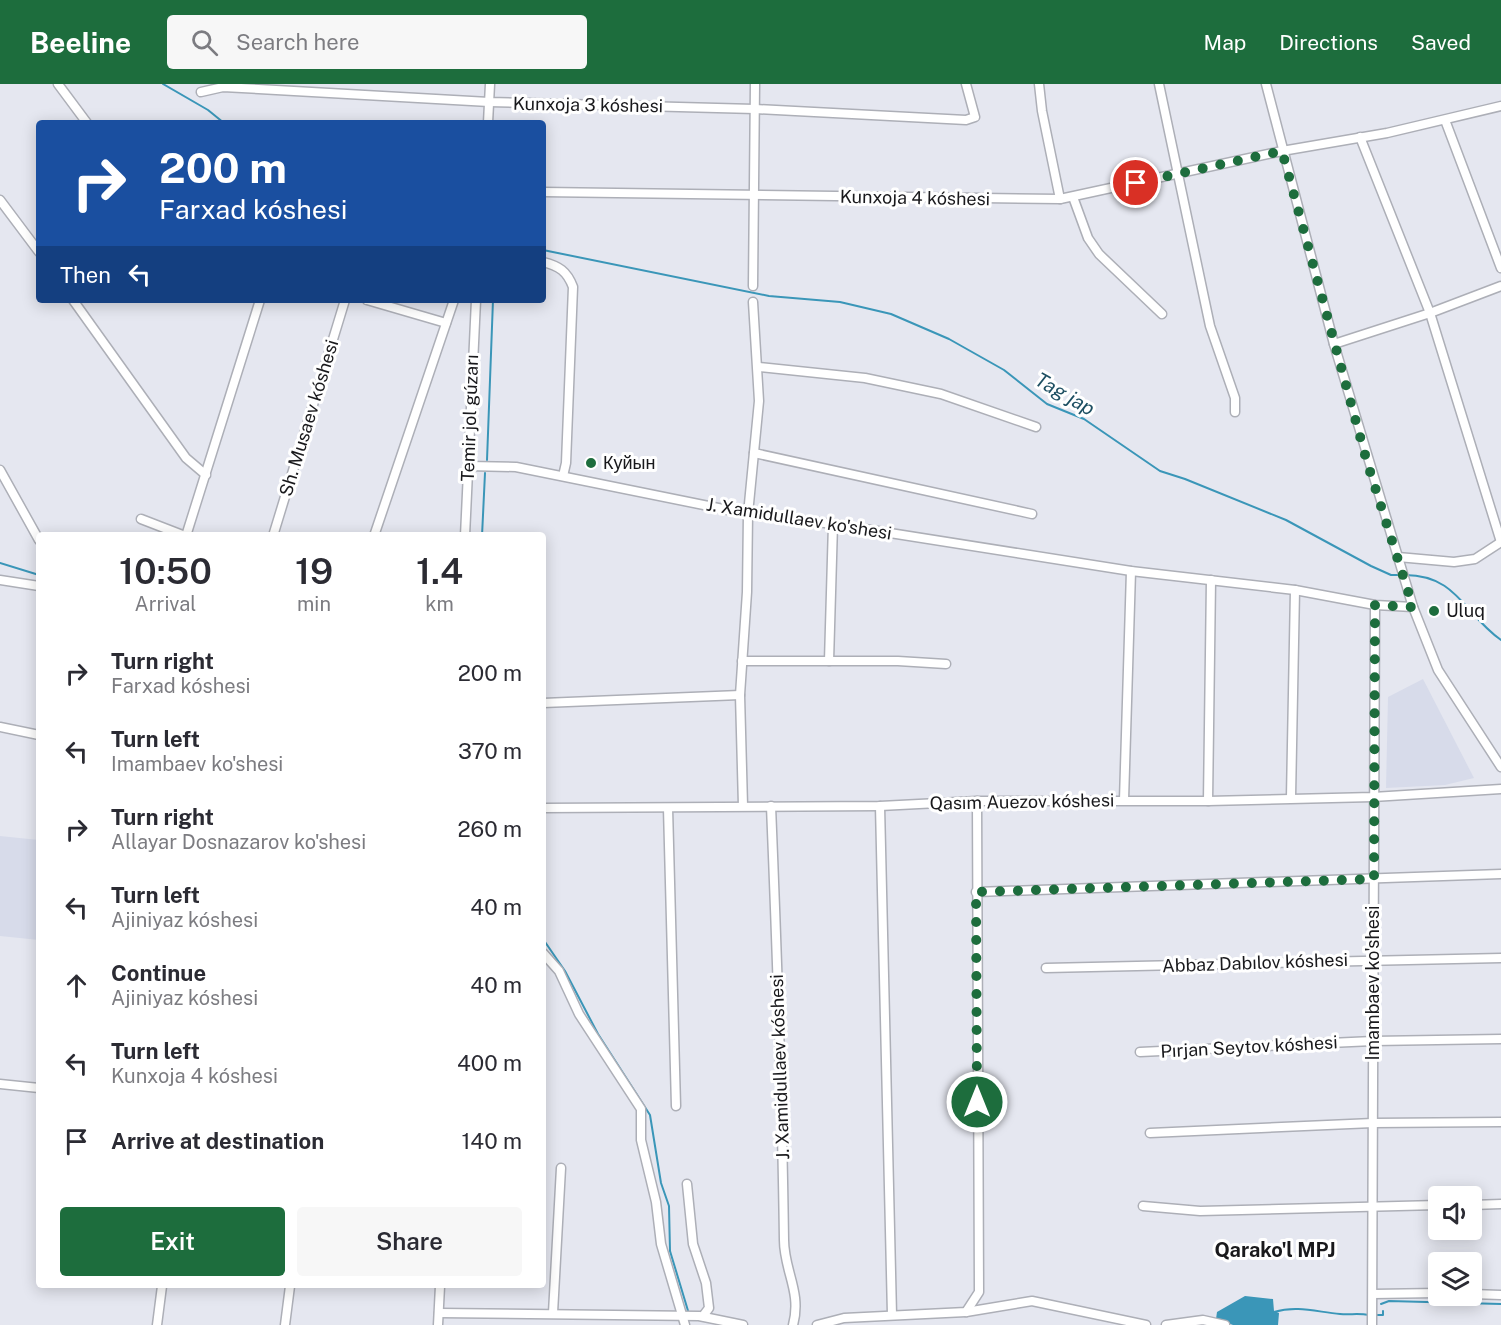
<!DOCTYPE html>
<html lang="en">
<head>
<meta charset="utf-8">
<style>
  :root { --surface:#fff; --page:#f7f7f7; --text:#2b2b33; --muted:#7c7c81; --accent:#1d6d3d }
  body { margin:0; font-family:"Public Sans",sans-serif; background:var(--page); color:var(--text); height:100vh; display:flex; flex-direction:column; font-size:22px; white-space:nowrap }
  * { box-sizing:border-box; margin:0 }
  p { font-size:20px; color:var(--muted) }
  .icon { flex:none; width:33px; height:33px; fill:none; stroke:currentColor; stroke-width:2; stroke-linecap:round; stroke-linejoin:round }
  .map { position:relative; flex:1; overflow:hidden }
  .side { position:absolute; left:36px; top:448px; width:510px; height:756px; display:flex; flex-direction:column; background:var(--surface); border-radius:6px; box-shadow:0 3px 15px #0003 }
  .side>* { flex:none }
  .guide { position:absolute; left:36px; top:36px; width:510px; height:183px; border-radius:6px; box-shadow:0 3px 15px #0003; background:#1a4fa0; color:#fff; overflow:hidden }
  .controls { position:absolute; left:1428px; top:1102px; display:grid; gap:12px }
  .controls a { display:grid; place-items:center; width:54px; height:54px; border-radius:6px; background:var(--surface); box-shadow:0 3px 15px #0003; font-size:30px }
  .pin { position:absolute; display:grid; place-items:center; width:51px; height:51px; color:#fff; margin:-26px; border:3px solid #fff; border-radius:50%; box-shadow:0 2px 6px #0007 }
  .me { position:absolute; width:66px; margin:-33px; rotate:0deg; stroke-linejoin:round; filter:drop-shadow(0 0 4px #0008) }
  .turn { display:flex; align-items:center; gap:21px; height:126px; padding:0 24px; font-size:27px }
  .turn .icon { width:78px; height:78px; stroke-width:2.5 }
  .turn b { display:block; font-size:42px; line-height:51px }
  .then { display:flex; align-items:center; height:57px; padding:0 24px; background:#0003; gap:12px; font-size:22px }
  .eta { display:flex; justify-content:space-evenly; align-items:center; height:102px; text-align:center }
  .eta b { font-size:36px; font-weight:600; line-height:42px }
  .button { display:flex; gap:12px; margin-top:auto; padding:12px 24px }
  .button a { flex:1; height:69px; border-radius:6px; background:var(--accent); color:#fff; font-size:24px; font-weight:600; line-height:69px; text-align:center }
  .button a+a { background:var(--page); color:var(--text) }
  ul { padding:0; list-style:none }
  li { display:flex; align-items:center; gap:18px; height:78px; padding:0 24px }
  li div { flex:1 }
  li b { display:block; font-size:22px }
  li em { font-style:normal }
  header { display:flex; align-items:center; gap:36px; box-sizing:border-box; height:84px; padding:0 30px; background:var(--accent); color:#fff }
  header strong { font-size:28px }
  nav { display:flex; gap:33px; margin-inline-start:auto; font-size:21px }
  .search { width:420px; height:54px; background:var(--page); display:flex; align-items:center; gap:15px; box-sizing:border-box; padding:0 21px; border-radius:6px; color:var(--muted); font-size:22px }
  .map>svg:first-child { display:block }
</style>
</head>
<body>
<header>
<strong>Beeline</strong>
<div class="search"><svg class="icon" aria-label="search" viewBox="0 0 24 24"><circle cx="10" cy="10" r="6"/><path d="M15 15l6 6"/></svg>Search here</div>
<nav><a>Map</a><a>Directions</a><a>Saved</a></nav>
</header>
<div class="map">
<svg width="1501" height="1241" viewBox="0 0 1501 1241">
  <rect width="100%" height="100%" fill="#e5e7f0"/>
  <g fill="#d7dbea">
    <path d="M1423 595 1474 694 1445 701 1386 704 1388 613Z"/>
    <path d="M0 752 39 756V856L0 852Z"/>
  </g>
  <path fill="#3a96b8" d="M1245 1212 1273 1215 1274 1227 1279 1229 1278 1241H1233L1216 1235 1217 1228Z"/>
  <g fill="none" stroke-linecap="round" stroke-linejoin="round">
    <g stroke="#3a96b8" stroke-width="2">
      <path d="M163 0 208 26 224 39"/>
      <path d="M543 166 769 212 840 218 891 230 949 255 1004 286 1047 320 1084 335 1160 387 1185 395 1286 436 1371 482 1391 491H1400"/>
      <path d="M487 376 493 216"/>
      <path d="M482 452 485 389"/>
      <path d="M0 479 39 491"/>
      <path d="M1405 491C1457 491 1464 530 1501 556"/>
      <path d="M543 855 565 887 598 950 650 1031 661 1099 669 1122 670 1167 689 1230"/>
      <path d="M1381 1220 1389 1217 1501 1220"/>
      <path d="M1274 1228C1297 1221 1317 1228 1340 1230 1350 1231 1358 1229 1369 1231"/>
      <path d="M1377 1231H1383V1227"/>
    </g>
    <defs>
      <g id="minor">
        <path d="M58 0 87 39"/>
        <path d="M1039 0 1042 27 1060 115"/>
        <path d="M1159 0 1210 242 1235 314V328"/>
        <path d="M1266 0 1334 260 1413 523 1438 586 1501 683"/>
        <path d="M201 8 223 3 489 18 755 25 966 36 975 33 966 0"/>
        <path d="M1445 36 1501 184"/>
        <path d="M488 39 490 0"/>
        <path d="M1360 53 1430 229 1501 458"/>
        <path d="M543 108 1060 115 1282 67 1387 49 1501 22"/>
        <path d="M1073 113 1088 154 1099 170 1162 230"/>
        <path d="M0 116 39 168"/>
        <path d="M543 178C559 182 567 187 573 203L566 379 563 392"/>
        <path d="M753 202 755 0"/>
        <path d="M73 216 186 374 206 391"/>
        <path d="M367 216 446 239"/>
        <path d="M1334 260 1430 229 1501 202"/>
        <path d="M759 283 865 294 941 310 1036 343"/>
        <path d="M754 369 1032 430"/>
        <path d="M468 382 516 383 748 430 833 440 1131 487 1295 506 1375 521 1413 523"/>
        <path d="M0 386 39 456"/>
        <path d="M141 435 185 452"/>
        <path d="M186 452 260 216"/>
        <path d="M273 452 345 216"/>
        <path d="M374 452 454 216"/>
        <path d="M465 452 476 216"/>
        <path d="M1398 473 1454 478 1475 475 1501 458"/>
        <path d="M0 496 39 502"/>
        <path d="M742 577H898L946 580"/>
        <path d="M829 577 833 440"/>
        <path d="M543 619 740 611"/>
        <path d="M0 643 39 651"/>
        <path d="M1291 713 1295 506"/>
        <path d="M1124 716 1131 487"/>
        <path d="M1208 717 1211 496"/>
        <path d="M743 722 740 611 747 508 748 430 759 317 753 218"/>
        <path d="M771 722C777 867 782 1011 784 1156 784 1187 802 1208 793 1241"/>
        <path d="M880 722 892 1231"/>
        <path d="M543 724 880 722 977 717H1208L1373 713 1501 705"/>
        <path d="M668 724 676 1022"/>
        <path d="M976 808 1501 790"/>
        <path d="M543 869 559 887 579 930 641 1025V1056L656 1118 661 1160 685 1241"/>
        <path d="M1046 884 1501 874"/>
        <path d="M1140 968 1373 957 1501 955"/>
        <path d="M0 1000 39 1004"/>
        <path d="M1150 1049 1373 1039 1501 1038"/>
        <path d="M687 1100 693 1160 706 1199 709 1224 703 1232"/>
        <path d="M1472 1121 1501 1120"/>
        <path d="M1143 1122 1200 1127 1438 1121"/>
        <path d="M1373 1210 1438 1209"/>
        <path d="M1472 1210 1501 1211"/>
        <path d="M966 1228 979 1208 977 717"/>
        <path d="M439 1229 699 1232 743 1241"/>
        <path d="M553 1229 561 1084"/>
        <path d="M157 1241 162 1202"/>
        <path d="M285 1241 290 1202"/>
        <path d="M438 1241 440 1202"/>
        <path d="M817 1241 844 1234 966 1228 1032 1217 1146 1241"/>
        <path d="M1166 1241 1203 1236 1225 1241"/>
        <path d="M1372 1241 1375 521"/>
      </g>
    </defs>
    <use href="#minor" stroke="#adafb7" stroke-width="11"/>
    <use href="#minor" stroke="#fff" stroke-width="8"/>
  </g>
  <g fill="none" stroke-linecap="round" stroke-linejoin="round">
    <path stroke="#1d6d3d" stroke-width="10" stroke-dasharray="0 18" d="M977 1018 976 808 1374 795 1375 521 1413 523 1367 378 1282 67 1136 99"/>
  </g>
  <g fill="#1d6d3d" stroke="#fff" stroke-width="2">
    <circle cx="591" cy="379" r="6"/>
    <circle cx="1434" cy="527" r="6"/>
  </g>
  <g text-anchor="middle" stroke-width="6" stroke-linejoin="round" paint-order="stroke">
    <g font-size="18" fill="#19191c" stroke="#fff">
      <text transform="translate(588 21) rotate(1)" y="6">Kunxoja 3 kóshesi</text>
      <text transform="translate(915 114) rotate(1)" y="6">Kunxoja 4 kóshesi</text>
      <text transform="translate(309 334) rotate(-73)" y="6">Sh. Musaev kóshesi</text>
      <text transform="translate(470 334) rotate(-88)" y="6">Temir jol gúzarı</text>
      <text transform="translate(799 435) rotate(9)" y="6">J. Xamidullaev ko'shesi</text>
      <text transform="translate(1022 718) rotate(-1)" y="6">Qasım Auezov kóshesi</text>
      <text transform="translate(1255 879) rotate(-2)" y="6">Abbaz Dabılov kóshesi</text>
      <text transform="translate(1373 899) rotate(-90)" y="6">Imambaev ko'shesi</text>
      <text transform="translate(1249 963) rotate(-3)" y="6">Pırjan Seytov kóshesi</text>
      <text transform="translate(780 983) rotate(-92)" y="6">J. Xamidullaev kóshesi</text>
    </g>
    <g font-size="18" fill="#19191c" stroke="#fff" text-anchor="start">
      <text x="603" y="385">Куйын</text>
      <text x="1446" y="533">Uluq</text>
    </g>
    <g font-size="20" font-style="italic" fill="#1d4f62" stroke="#fff">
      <text transform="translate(1065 310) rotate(30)" y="7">Tag jap</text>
    </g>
    <g font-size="20" font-weight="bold" fill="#19191c" stroke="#fff">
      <text x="1275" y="1173">Qarako'l MPJ</text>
    </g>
  </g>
</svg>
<div class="controls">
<a><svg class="icon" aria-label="sound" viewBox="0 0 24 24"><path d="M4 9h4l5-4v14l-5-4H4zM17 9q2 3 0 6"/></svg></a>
<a><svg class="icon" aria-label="layers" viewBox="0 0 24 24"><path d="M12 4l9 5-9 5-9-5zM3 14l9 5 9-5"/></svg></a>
</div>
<div class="pin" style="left:1136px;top:99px;background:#d93025"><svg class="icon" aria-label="arrive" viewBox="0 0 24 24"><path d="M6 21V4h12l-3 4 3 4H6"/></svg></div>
<svg class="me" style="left:977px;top:1018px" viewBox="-20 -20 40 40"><circle r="17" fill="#1d6d3d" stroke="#fff" stroke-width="3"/><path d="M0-11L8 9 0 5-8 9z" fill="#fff"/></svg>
<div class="guide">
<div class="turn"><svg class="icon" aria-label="right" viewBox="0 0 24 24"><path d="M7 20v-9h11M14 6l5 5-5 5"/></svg><div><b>200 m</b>Farxad kóshesi</div></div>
<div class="then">Then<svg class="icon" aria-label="left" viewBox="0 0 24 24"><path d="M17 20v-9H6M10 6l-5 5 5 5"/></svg></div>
</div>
<section class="side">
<div class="eta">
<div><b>10:50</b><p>Arrival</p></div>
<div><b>19</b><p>min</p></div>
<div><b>1.4</b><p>km</p></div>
</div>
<ul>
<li><svg class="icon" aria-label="right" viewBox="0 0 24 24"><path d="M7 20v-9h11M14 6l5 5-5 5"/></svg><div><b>Turn right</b><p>Farxad kóshesi</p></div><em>200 m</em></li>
<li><svg class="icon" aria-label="left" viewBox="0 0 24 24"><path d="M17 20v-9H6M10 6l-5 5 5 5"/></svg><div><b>Turn left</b><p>Imambaev ko'shesi</p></div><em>370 m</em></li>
<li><svg class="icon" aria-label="right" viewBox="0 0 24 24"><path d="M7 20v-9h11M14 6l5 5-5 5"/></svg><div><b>Turn right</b><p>Allayar Dosnazarov ko'shesi</p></div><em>260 m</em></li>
<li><svg class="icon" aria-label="left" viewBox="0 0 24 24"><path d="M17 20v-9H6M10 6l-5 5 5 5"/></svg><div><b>Turn left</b><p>Ajiniyaz kóshesi</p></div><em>40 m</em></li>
<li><svg class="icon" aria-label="ahead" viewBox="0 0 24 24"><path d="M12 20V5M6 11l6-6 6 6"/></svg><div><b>Continue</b><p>Ajiniyaz kóshesi</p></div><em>40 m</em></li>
<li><svg class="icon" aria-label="left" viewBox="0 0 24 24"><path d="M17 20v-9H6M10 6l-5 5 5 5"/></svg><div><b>Turn left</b><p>Kunxoja 4 kóshesi</p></div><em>400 m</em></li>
<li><svg class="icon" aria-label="arrive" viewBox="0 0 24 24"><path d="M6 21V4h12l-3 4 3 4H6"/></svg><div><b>Arrive at destination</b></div><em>140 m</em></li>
</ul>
<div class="button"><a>Exit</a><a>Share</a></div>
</section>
</div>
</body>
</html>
